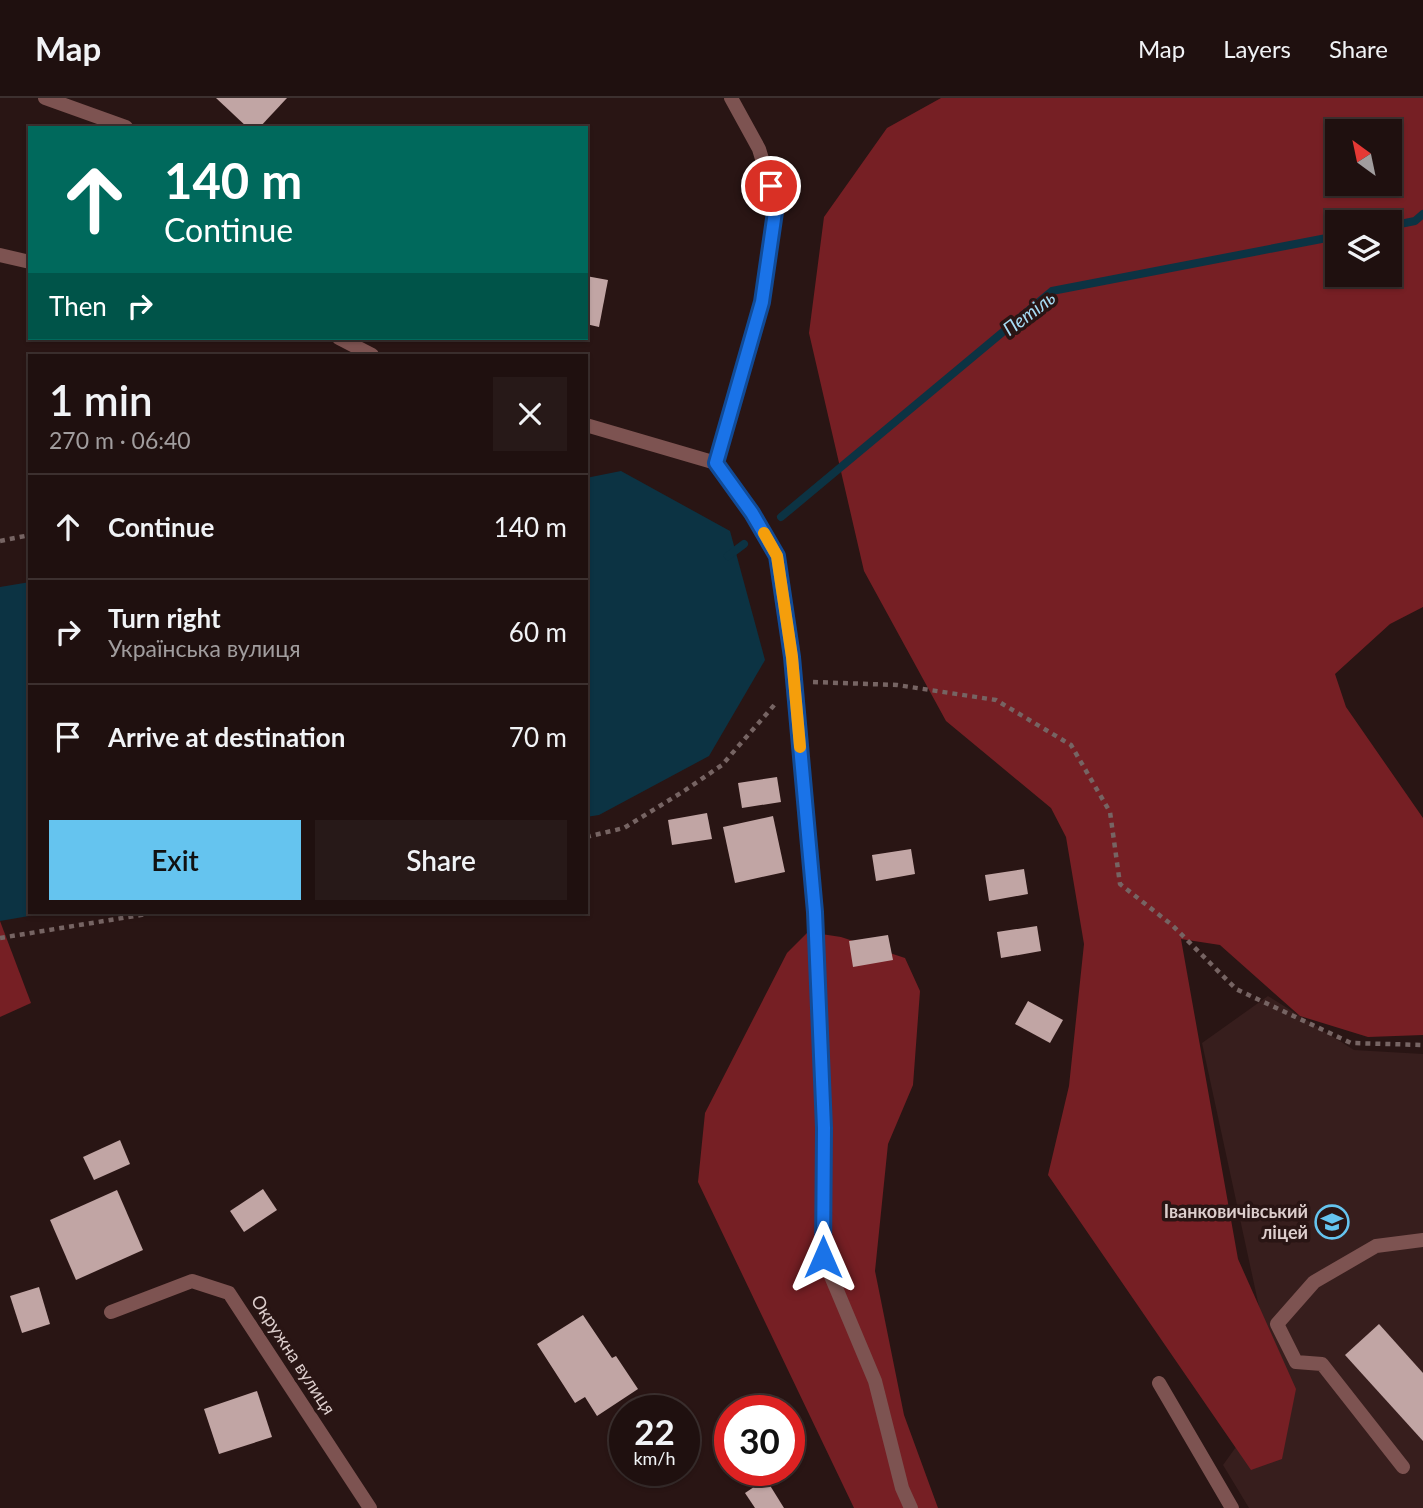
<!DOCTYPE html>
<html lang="en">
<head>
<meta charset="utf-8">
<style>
  :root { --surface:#1f100f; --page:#271918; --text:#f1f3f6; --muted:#a19d9e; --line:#3c302f; --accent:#65c4ef }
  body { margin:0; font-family:Lato,sans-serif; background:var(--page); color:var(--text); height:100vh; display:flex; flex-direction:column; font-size:26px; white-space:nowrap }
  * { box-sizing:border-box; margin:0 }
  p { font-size:23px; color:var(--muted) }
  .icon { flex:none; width:38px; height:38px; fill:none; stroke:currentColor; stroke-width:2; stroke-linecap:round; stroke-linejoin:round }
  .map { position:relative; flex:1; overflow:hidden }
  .details { position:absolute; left:28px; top:256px; width:560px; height:560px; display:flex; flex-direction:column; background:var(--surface); border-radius:0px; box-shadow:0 2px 5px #0004,0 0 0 2px var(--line) }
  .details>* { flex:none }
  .top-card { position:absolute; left:28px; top:28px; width:560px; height:214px; border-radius:0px; box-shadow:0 2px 5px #0004,0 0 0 2px var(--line); background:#00695c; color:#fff; overflow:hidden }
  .needle { width:46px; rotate:327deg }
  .fabs { position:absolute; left:1325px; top:21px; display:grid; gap:14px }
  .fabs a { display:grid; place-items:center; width:77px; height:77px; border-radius:0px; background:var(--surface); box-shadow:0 2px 5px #0004,0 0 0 2px var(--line); font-size:35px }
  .speed { position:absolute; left:609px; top:1297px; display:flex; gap:14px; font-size:35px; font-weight:700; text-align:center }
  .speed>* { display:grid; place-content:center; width:91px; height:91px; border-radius:50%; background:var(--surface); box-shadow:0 2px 5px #0004,0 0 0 2px var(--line); line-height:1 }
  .speed small { font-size:18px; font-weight:400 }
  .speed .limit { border:10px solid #d22; background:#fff; color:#111 }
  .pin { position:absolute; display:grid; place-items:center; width:60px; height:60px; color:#fff; margin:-30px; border:4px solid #fff; border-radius:50%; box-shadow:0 2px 7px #0007 }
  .me { position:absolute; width:77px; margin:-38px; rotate:0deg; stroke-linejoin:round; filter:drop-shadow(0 0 5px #0008) }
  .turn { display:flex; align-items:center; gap:24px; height:147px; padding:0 21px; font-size:32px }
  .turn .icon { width:91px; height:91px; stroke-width:2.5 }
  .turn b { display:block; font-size:49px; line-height:60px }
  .then { display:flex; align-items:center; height:66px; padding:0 21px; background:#0003; gap:14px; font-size:26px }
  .round { display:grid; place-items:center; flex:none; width:74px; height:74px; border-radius:0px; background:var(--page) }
  .summary { display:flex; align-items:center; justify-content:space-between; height:119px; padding:0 21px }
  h1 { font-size:42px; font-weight:600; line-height:52px }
  .button { display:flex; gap:14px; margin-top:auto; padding:14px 21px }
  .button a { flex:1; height:80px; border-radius:0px; background:var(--accent); color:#111; font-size:28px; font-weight:600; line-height:80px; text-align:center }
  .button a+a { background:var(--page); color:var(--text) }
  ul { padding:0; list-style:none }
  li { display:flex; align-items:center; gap:21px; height:105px; padding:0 21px; border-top:2px solid var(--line) }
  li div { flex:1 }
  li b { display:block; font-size:26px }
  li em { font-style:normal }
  header { display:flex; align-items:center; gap:42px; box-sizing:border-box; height:98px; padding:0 35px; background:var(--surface); border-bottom:2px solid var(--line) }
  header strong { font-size:33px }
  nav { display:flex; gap:38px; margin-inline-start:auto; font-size:24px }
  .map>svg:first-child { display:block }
</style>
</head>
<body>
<header>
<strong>Map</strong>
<nav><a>Map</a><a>Layers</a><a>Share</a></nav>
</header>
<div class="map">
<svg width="1423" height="1410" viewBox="0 0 1423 1410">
  <rect width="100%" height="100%" fill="#291514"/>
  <path fill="#371e1d" d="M1268 898 1354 952 1423 956V1410H1249L1223 1367 1277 1292 1202 945Z"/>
  <g fill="#761f24" fill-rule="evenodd">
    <path d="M941 0H1423V509L1390 526 1335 576 1346 609 1423 720V937L1368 939 1300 918 1220 847 1181 841 1238 1161 1296 1291 1282 1361 1251 1372 1048 1077 1069 988 1084 846 1066 739 1051 710 946 623 864 473 809 235 824 119 887 30ZM1337 33H1390V86H1337ZM1337 124H1390V177H1337Z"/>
    <path d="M0 823 31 905 0 919Z"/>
    <path d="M808 834 841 839 905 860 920 893 913 987 888 1046 875 1173 904 1317 938 1410H854L698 1084 705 1015 787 855Z"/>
  </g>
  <g fill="#0c3343">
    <path d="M621 373 730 433 765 562 709 658 599 717 586 719V380Z"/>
    <path d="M30 484V814H52L0 823V489Z"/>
  </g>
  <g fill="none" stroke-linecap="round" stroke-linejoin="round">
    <g stroke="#0c3343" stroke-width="8">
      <path d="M1390 128 1415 123 1423 116"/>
      <path d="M781 419 1052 193 1337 138"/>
      <path d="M728 458 744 446"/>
    </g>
  </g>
  <g fill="#c1a5a4">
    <path d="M216 0H287L259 30H248Z"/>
    <path d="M586 178 608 182 599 229 586 226Z"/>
    <path d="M777 679 781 704 742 710 738 685Z"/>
    <path d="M707 715 712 741 672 747 668 722Z"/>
    <path d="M773 718 785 774 735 785 723 729Z"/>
    <path d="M911 751 915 776 876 783 872 757Z"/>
    <path d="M1024 771 1028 796 989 803 985 777Z"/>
    <path d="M1037 828 1041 853 1001 860 997 834Z"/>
    <path d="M888 837 893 862 853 869 849 843Z"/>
    <path d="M1028 903 1063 922 1050 945 1015 926Z"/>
    <path d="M120 1042 130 1066 94 1082 83 1059Z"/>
    <path d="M263 1091 277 1112 244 1134 230 1113Z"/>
    <path d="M117 1092 143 1152 76 1182 50 1122Z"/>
    <path d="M39 1189 50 1226 22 1235 10 1198Z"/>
    <path d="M583 1217 612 1260 616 1258 638 1291 597 1318 585 1299 575 1305 537 1246Z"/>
    <path d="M1379 1226 1423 1275V1343L1345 1257Z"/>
    <path d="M257 1293 272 1339 219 1356 204 1311Z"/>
    <path d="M766 1381 784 1410H755L745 1395Z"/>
  </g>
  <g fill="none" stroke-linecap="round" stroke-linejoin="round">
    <g stroke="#766463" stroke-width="4.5" stroke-dasharray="5 5" stroke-linecap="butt">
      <path d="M0 443 30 437"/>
      <path d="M813 584 897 587 996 602 1071 647 1110 714 1120 786 1172 827 1236 891 1351 945 1423 947"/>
      <path d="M586 739 624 730 684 693 722 667 776 605"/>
      <path d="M0 840 159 814"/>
    </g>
    <g stroke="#7d5351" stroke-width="14">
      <path d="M1159 1285 1232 1410"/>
      <path d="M1403 1369 1322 1266 1296 1264 1277 1226 1314 1184 1376 1148 1423 1142"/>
    </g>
    <g stroke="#7d5351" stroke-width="14">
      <path d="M45 0 126 29"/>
      <path d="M0 157 30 164"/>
      <path d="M339 240 372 257"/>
      <path d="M586 327 716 365"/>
      <path d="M716 365 752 415 777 458 792 559 815 814 824 1030 823 1159 875 1283 902 1390 911 1410"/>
      <path d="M716 365 762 204 776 107 759 51 731 0"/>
      <path d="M111 1214 192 1183 229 1195 370 1410"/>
    </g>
  </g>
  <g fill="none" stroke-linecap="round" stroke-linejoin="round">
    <defs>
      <path id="route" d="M771 88 776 107 762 204 716 365 752 415 777 458 792 559 815 814 824 1030 823 1159"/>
    </defs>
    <use href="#route" stroke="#114b97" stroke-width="18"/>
    <use href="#route" stroke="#1a73e8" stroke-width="12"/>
    <path stroke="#f59e0b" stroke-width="12" d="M764 435 777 458 792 559 800 649"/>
  </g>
  <defs>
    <symbol id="school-ring" viewBox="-11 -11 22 22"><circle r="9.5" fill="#291514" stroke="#65c4ef" stroke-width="1.5"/><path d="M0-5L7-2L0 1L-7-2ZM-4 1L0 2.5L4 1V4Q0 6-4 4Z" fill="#65c4ef"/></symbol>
  </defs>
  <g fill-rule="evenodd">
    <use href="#school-ring" x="1313" y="1105" width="38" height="38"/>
  </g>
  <g text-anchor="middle" stroke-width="7" stroke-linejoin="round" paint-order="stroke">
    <g font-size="18" font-weight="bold" fill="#ddcecd" stroke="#291514" text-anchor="end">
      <text x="1308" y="1120">Іванковичівський<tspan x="1308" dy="21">ліцей</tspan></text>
    </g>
    <g font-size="18" fill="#ddcecd" stroke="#291514">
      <text transform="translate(293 1257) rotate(57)" y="6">Окружна вулиця</text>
    </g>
    <g font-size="19" font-style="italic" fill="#a7dbf4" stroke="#291514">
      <text transform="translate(1029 215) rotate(-37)" y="7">Петіль</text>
    </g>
  </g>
</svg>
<div class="fabs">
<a><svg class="needle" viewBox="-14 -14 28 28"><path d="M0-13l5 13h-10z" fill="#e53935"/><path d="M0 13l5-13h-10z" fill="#a19d9e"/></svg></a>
<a><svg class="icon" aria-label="layers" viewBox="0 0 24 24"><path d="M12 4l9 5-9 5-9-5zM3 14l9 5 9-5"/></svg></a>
</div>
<div class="speed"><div>22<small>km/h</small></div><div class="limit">30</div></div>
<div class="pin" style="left:771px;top:88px;background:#d93025"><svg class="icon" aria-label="arrive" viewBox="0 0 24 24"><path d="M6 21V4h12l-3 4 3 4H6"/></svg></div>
<svg class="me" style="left:823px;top:1159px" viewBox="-20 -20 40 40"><path d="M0-17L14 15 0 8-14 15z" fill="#1a73e8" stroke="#fff" stroke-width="4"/></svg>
<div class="top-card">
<div class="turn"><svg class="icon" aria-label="ahead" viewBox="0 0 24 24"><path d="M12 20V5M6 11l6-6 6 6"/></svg><div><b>140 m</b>Continue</div></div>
<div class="then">Then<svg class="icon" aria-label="right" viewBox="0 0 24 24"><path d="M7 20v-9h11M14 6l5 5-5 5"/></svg></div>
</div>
<section class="details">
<div class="summary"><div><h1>1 min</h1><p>270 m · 06:40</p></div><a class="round"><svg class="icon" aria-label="close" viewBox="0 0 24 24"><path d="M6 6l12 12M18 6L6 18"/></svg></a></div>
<ul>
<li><svg class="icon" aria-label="ahead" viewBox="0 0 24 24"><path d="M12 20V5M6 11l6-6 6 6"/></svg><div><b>Continue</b></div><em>140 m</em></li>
<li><svg class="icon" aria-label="right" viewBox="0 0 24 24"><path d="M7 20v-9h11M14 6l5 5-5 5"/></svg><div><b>Turn right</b><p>Українська вулиця</p></div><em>60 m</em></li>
<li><svg class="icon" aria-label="arrive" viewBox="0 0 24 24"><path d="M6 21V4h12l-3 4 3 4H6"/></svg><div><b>Arrive at destination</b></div><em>70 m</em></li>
</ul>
<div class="button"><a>Exit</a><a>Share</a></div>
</section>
</div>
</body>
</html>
